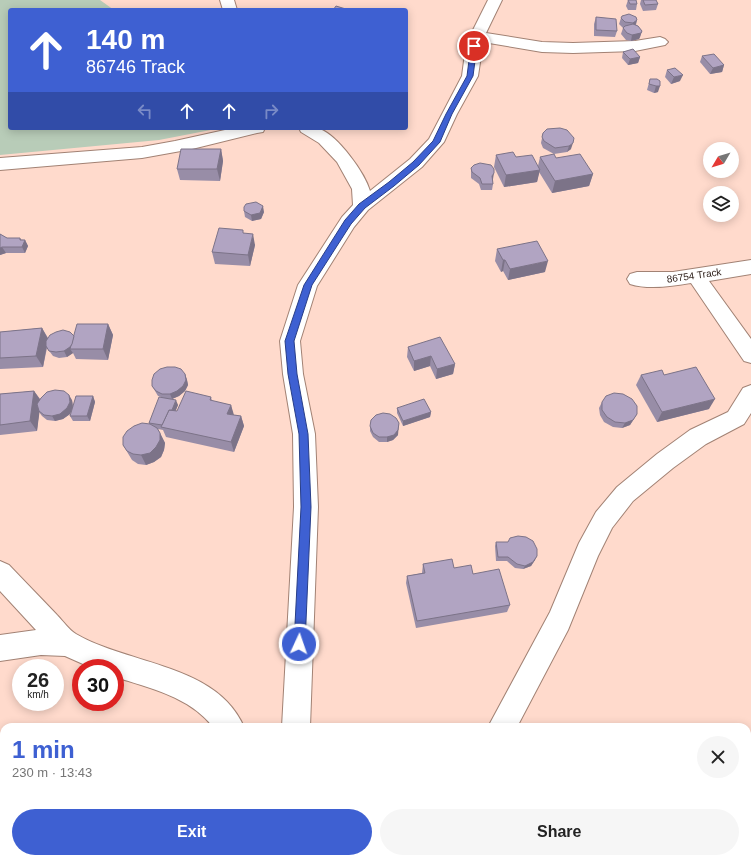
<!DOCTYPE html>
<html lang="en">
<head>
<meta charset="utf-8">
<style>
  :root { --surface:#fff; --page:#f6f6f6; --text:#222; --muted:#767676; --accent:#3e60d2 }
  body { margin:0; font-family:Helvetica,sans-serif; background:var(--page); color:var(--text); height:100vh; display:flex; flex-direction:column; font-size:15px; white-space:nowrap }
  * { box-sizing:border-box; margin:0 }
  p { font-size:13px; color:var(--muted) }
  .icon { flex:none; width:22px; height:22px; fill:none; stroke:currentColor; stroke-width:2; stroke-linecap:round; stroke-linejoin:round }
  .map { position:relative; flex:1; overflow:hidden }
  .sheet { position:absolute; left:0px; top:723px; width:751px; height:140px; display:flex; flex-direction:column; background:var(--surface); border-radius:12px 12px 0 0; box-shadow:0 2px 10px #0003 }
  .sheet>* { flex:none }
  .guide { position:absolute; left:8px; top:8px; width:400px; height:122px; border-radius:4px; box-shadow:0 2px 10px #0003; background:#3e60d2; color:#fff; overflow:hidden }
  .needle { width:26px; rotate:232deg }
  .fabs { position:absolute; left:703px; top:142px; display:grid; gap:8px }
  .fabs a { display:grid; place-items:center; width:36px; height:36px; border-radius:50%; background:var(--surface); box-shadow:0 2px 10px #0003; font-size:20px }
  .speed { position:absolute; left:12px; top:659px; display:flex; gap:8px; font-size:20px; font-weight:700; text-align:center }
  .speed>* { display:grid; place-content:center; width:52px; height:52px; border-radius:50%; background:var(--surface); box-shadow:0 2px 10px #0003; line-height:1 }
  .speed small { font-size:10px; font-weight:400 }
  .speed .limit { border:6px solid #d22; background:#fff; color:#111 }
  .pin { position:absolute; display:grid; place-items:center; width:34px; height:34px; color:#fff; margin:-17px; border:2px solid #fff; border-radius:50%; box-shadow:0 1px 4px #0007 }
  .me { position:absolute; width:44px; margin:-22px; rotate:3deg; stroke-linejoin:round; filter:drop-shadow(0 0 3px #0008) }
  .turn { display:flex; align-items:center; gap:14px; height:84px; padding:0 12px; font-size:18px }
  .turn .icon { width:52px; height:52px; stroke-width:2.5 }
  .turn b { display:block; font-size:28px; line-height:34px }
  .lanes { display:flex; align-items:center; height:38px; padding:0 12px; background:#0003; justify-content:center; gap:20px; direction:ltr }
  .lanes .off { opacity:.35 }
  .round { display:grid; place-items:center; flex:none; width:42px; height:42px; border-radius:21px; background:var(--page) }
  .head { display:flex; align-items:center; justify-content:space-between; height:68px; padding:0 12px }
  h1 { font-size:24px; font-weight:600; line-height:30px; color:var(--accent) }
  .primary-button { display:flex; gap:8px; margin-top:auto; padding:8px 12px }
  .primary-button a { flex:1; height:46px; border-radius:24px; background:var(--accent); color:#fff; font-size:16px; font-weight:600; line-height:46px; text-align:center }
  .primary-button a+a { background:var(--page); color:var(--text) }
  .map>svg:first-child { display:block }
</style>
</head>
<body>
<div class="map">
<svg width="751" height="863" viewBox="0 0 751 863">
  <rect width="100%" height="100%" fill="#ffdacc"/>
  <path fill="#b8ccb8" d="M0 0H100L114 10H10V128H221L159 140 0 155Z"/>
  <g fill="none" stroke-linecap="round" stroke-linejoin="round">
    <defs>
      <g id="minor">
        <path d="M220 0H234L237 10H223Z"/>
        <path d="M488 0H502L486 33 542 42 573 43 635 41 660 37 665 39 668 42 665 45 635 51 573 53 542 52 483 42 478 76 457 114 444 142 422 167 368 210 354 227 317 286 300 341 303 374 315 434 318 507 310 727H282L294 507 293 434 283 374 280 341 298 285 342 217 353 205 352 189 337 162 319 143 301 132 299 128C305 128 315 126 320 129 338 136 365 173 370 191L410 159 429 139 462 76 466 46 470 36Z"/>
        <path d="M234 128H265L263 132 257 133 192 149 142 158 0 170V158L142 147 175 141Z"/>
        <path d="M751 260V274L709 281 751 339V363L744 361 691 283C672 286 649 290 630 284L627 279 630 274 637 272H673Z"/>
        <path d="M751 385V413L744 424 706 444 673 468 633 501 612 528 598 556 568 630 517 727H488L550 612 579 543 596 512 617 487 657 454 690 430 728 412 743 388Z"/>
        <path d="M0 561 9 565C25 582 41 598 57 615 63 621 69 630 76 634 129 665 217 664 244 727H213C190 697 150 688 115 677V668H92L65 656 41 655 0 661V635L36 630 0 591Z"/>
        <path d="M275 859H305L304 863H274Z"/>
        <rect x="458" y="859" width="30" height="4"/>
      </g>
    </defs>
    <use href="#minor" stroke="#a28274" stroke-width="2"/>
    <use href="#minor" fill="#fff" fill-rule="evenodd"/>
  </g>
  <g fill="#988da7">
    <path d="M628 0 637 4 636 10H628L626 6Z"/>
    <path d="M641 0H656L658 4 656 10 643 11 640 4Z"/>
    <path d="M596 17 617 31 615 37 594 36V24Z"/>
    <path d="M621 18 637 20 636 25 642 31 640 37 639 39 631 41 626 40 621 34 623 28 619 24Z"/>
    <path d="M623 52 640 57 638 63 628 65 622 58Z"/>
    <path d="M702 56 724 65 722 72 710 74 700 62Z"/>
    <path d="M667 70 680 81 671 84 665 77Z"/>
    <path d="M650 79H657L658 92 654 93 647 90Z"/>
    <path d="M560 128 571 149 567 152 554 154 543 148 541 143 543 133Z"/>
    <path d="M221 149 223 161 220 181 180 180 177 169Z"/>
    <path d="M496 155 516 157 538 166 540 157 556 158 593 174 589 186 552 193 539 172 537 182 504 187 494 167Z"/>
    <path d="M471 168 493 179 492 180 493 184 492 190H481L479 184 471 178Z"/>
    <path d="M244 211 264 212 261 219 252 221 245 217Z"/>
    <path d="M244 233 255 245 250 266 215 264 212 252Z"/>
    <path d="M0 234 7 238 25 240 28 246 25 253H6L0 255Z"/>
    <path d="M497 249 545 272 508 280 503 271 501 272 495 261Z"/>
    <path d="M108 324 113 335 108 360 76 359 73 353 67 357 59 358 53 356 47 348 43 367 0 369V332L42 328 48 338 74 336Z"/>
    <path d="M408 347 455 364 453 374 436 379 430 366 414 371 407 357Z"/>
    <path d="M185 374 187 380 188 385 185 391 179 396 172 399H170L178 405 175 411H177L211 397 212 401 231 405 233 415 241 416 244 426 234 452 166 437 163 430 158 429 165 443 164 450 161 457 154 462 146 465 138 464 132 460 123 445 149 424V423L161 397 158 396 152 386Z"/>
    <path d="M641 375H664L709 409 657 422 636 385Z"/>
    <path d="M34 391 40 399 72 400 73 407 70 414 63 419 55 421 47 420 42 416 39 412 37 431 0 435V394Z"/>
    <path d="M93 396 95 402 90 421H73L70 416Z"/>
    <path d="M602 402 634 419 630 425 622 428 613 427 604 422 600 415 599 408Z"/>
    <path d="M397 408 431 412 430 417 403 426 397 413Z"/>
    <path d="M370 426 398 435 393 440 387 442H379L373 437 370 431Z"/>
    <path d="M496 542 535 560 531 566 523 569 515 568 507 561H496L495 546Z"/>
    <path d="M423 564 454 568 473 574 510 605 507 612 416 628 406 583 407 576 422 573Z"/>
    <path d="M642 859H677L673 863H646Z"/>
  </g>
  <g fill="#7c7388">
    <path d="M637 20 635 26 631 29 633 23Z"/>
    <path d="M642 31 640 37 639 39 631 41 632 35Z"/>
    <path d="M640 57 638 63 628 65 630 59Z"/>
    <path d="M724 65 722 72 710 74 713 68Z"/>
    <path d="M683 75 680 81 671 84 674 77Z"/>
    <path d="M656 86H660L658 92 654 93Z"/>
    <path d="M573 143 571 149 567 152 569 146Z"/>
    <path d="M221 149 223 161 220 181 217 169Z"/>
    <path d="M540 170 537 182 504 187 506 175Z"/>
    <path d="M494 173 493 179 491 182 492 176Z"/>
    <path d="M593 174 589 186 552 193 555 181Z"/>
    <path d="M263 206 264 212 261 219 252 221 251 215Z"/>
    <path d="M253 234 255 245 250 266 248 255Z"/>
    <path d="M20 238 23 244 25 240 28 246 25 253 22 247 20 240Z"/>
    <path d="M2 247 6 253 0 255V248Z"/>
    <path d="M503 260H505L503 271 501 272Z"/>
    <path d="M548 261 545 272 508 280 510 269Z"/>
    <path d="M108 324 113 335 108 360 103 349Z"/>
    <path d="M42 328 48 339 43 367 36 356Z"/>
    <path d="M73 342 70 349 73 353 67 357 64 351Z"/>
    <path d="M431 356 430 366 414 371V361Z"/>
    <path d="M455 364 453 374 436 379 437 369Z"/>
    <path d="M185 374 187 380 188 385 185 391 179 396 172 399 170 394Z"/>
    <path d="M34 391 41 401 37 431 30 421Z"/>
    <path d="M69 395 72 400 73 407 70 414 63 419 55 421 52 416Z"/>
    <path d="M93 396 95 402 90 421 87 416Z"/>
    <path d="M715 399 709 409 657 422 662 412Z"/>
    <path d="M176 400 178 405 169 428 166 426Z"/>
    <path d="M231 405 234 415 227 414Z"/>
    <path d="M431 412 430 417 403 426V421Z"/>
    <path d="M637 414 630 425 622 428 625 423Z"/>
    <path d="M241 416 244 426 234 452 231 442Z"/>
    <path d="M399 423 398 435 393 440 387 442V437Z"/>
    <path d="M160 433 165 443 164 450 161 457 154 462 146 465 141 455Z"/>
    <path d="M537 556 535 560 531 566 523 569 525 566Z"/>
  </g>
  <g fill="#b1a4c2" stroke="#7c7388">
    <path d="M628 0H636L637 4H630Z"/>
    <path d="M643 0H656L658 4 645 5Z"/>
    <path d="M336 6 349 10H333Z"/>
    <path d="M629 14 636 17 637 20 633 23 625 22 621 18 622 16Z"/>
    <path d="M596 17 616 19 617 31 596 30Z"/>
    <path d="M633 24 638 26 642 31 641 33 632 35 627 33 623 28 625 26Z"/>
    <path d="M633 49 640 57 630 59 623 52Z"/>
    <path d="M714 54 724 65 713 68 702 56Z"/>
    <path d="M675 68 683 75 674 77 667 70Z"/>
    <path d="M650 79H657L660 81V86H656L649 84Z"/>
    <path d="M560 128 567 130 574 138 573 143 569 146 555 148 544 141 542 137 543 133 547 129Z"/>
    <path d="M181 149H221L217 169H177Z"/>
    <path d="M513 152 516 157 532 155 540 170 506 175 496 155Z"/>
    <path d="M554 154 556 158 580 154 593 174 555 181 540 157Z"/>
    <path d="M480 163 491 165 494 169V173L492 176 493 184H482L480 178 472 172 471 168 474 165Z"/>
    <path d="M256 202 263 206 260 213 251 215 244 211V207L246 204Z"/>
    <path d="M219 228 243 230V233L253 234 248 255 212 252Z"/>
    <path d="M0 234 7 238H20V240H25L22 247H2L0 248Z"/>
    <path d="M537 241 548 261 510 269 505 260H503L497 249Z"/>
    <path d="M77 324H108L103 349H70Z"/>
    <path d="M42 328 36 356 0 358V332Z"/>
    <path d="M63 330 70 332 74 336 72 344 70 347 64 351 56 352 49 351 46 346V341L50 335 56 332Z"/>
    <path d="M440 337 455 364 437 369 431 356 414 361 408 347Z"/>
    <path d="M167 367H175L181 369 185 374 186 380 183 386 177 391 170 394H162L156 391 152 386V380L154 374 160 369Z"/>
    <path d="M696 367 715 399 662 412 641 375 662 370 664 375Z"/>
    <path d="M55 390 64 391 69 395 70 402 67 408 60 414 52 416 44 415 39 411 37 404 41 398 47 392Z"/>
    <path d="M34 391 30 421 0 425V394Z"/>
    <path d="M186 391 211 397 210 400 231 405 227 414 241 416 231 442 161 427 169 410 177 411Z"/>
    <path d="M614 393 623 394 632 399 637 406V414L633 420 625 423 615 422 607 417 602 410V402L606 396Z"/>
    <path d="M76 396H93L87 416H70Z"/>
    <path d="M159 397 176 400 172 410H169L162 425 149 423Z"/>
    <path d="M424 399 431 412 403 421 397 408Z"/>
    <path d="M383 413 390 414 396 418 399 423 398 430 394 435 387 437H379L373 433 370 426 371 420 376 415Z"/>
    <path d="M142 423 150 424 157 428 160 433V440L156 447 150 453 141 455 133 454 127 451 123 445V437L127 431 134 426Z"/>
    <path d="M518 536 526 537 533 541 537 549V556L533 562 525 566 517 564 508 557H498L496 542H508L510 538Z"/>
    <path d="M452 559 454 568 471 565 473 574 499 569 510 605 417 621 407 576 425 573 423 564Z"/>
    <path d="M647 859H677L673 863H650Z"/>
  </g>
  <path fill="#3e60d2" stroke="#283e88" d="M471 45 477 46 473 76 452 114 440 142 419 165 394 186 365 208 351 224 312 285 294 341 297 374 308 434 311 507 305 644 303 648 299 650 296 648 294 644 301 507 299 434 288 374 285 341 304 285 345 220 359 204 389 182 413 162 433 141 446 114 467 76Z"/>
  <g text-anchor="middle" stroke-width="3.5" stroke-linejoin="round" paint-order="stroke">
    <g font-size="10" fill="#30221d" stroke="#fff">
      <text transform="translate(694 275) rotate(-8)" y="4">86754 Track</text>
    </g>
  </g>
</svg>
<div class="fabs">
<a><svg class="needle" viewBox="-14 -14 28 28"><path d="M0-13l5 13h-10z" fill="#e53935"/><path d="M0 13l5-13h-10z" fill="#767676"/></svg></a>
<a><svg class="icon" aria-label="layers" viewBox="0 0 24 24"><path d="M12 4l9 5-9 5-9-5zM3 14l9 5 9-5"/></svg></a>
</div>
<div class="speed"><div>26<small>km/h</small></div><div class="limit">30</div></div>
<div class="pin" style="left:474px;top:46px;background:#d93025"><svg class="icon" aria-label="arrive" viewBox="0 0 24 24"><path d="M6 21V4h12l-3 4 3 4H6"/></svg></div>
<svg class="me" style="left:299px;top:644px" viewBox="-20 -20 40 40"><circle r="17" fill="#3e60d2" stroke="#fff" stroke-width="3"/><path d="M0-11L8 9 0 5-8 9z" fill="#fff"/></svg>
<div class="guide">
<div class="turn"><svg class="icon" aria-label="ahead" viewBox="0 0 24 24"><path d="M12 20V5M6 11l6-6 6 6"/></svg><div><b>140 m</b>86746 Track</div></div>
<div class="lanes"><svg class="icon off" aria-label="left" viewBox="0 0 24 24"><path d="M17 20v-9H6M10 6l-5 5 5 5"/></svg><svg class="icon" aria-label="ahead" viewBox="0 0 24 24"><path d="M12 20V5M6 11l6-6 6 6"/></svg><svg class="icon" aria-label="ahead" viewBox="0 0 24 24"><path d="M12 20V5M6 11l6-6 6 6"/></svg><svg class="icon off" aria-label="right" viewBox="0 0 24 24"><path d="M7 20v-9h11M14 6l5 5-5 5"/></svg></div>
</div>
<section class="sheet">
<div class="head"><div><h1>1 min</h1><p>230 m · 13:43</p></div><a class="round"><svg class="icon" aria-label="close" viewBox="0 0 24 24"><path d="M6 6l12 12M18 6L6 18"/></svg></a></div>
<div class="primary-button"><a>Exit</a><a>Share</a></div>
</section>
</div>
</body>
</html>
